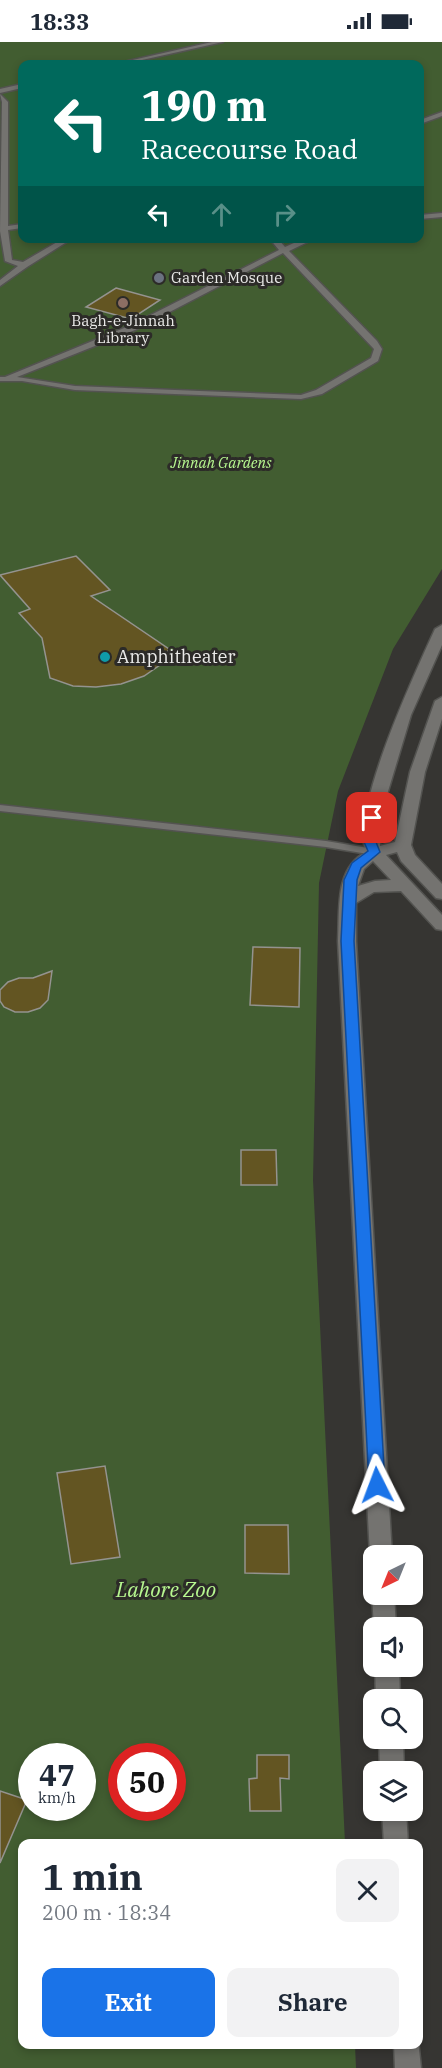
<!DOCTYPE html>
<html lang="en">
<head>
<meta charset="utf-8">
<style>
  :root { --surface:#fff; --page:#f2f2f3; --text:#1f2937; --muted:#747a83; --accent:#1a73e8 }
  body { margin:0; font-family:"IBM Plex Serif",serif; background:var(--page); color:var(--text); height:100vh; display:flex; flex-direction:column; font-size:22px; white-space:nowrap }
  * { box-sizing:border-box; margin:0 }
  p { font-size:20px; color:var(--muted) }
  .icon { flex:none; width:33px; height:33px; fill:none; stroke:currentColor; stroke-width:2; stroke-linecap:round; stroke-linejoin:round }
  .map { position:relative; flex:1; overflow:hidden }
  .panel { position:absolute; left:18px; top:1797px; width:405px; height:210px; display:flex; flex-direction:column; background:var(--surface); border-radius:12px; box-shadow:0 3px 9px #0003 }
  .panel>* { flex:none }
  .guide { position:absolute; left:18px; top:18px; width:406px; height:183px; border-radius:12px; box-shadow:0 3px 9px #0003; background:#00695c; color:#fff; overflow:hidden }
  .needle { width:39px; rotate:223deg }
  .tools { position:absolute; left:363px; top:1503px; display:grid; gap:12px }
  .tools a { display:grid; place-items:center; width:60px; height:60px; border-radius:12px; background:var(--surface); box-shadow:0 3px 9px #0003; font-size:30px }
  .speed { position:absolute; left:18px; top:1701px; display:flex; gap:12px; font-size:30px; font-weight:700; text-align:center }
  .speed>* { display:grid; place-content:center; width:78px; height:78px; border-radius:50%; background:var(--surface); box-shadow:0 3px 9px #0003; line-height:1 }
  .speed small { font-size:15px; font-weight:400 }
  .speed .limit { border:9px solid #d22; background:#fff; color:#111 }
  .pin { position:absolute; display:grid; place-items:center; width:51px; height:51px; color:#fff; margin:-26px; border-radius:12px; box-shadow:0 3px 9px #0006 }
  .me { position:absolute; width:66px; margin:-33px; rotate:357deg; stroke-linejoin:round; filter:drop-shadow(0 0 4px #0008) }
  .turn { display:flex; align-items:center; gap:21px; height:126px; padding:0 24px; font-size:27px }
  .turn .icon { width:78px; height:78px; stroke-width:2.5 }
  .turn b { display:block; font-size:42px; line-height:51px }
  .lanes { display:flex; align-items:center; height:57px; padding:0 24px; background:#0003; justify-content:center; gap:30px; direction:ltr }
  .lanes .off { opacity:.35 }
  .round { display:grid; place-items:center; flex:none; width:63px; height:63px; border-radius:12px; background:var(--page) }
  .headline { display:flex; align-items:center; justify-content:space-between; height:102px; padding:0 24px }
  h1 { font-size:36px; font-weight:700; line-height:45px }
  .button { display:flex; gap:12px; margin-top:auto; padding:12px 24px }
  .button a { flex:1; height:69px; border-radius:12px; background:var(--accent); color:#fff; font-size:24px; font-weight:700; line-height:69px; text-align:center }
  .button a+a { background:var(--page); color:var(--text) }
  .status { display:flex; justify-content:space-between; align-items:center; height:42px; padding:0 30px; background:var(--surface); direction:ltr }
  .status svg { height:16px; fill:currentColor }
  .map>svg:first-child { display:block }
</style>
</head>
<body>
<div class="status"><b>18:33</b><svg viewBox="0 0 49 12"><path d="M0 12V9h3v3zM5 12V6h3v6zM10 12V3h3v9zM15 12V0h3v12zM26 1h20v11H26zM47 4h2v5h-2z"/></svg></div>
<div class="map">
<svg width="442" height="2026" viewBox="0 0 442 2026">
  <rect width="100%" height="100%" fill="#363532"/>
  <path fill="#425d31" fill-rule="evenodd" d="M0 0H442V527L393 607 338 749 319 841 313 1138 345 1801 22 1802V2002L355 2003 356 2026H0ZM22 22H420V196H22ZM32 1714H82V1766H32ZM122 1714H172V1766H122Z"/>
  <g fill="#635522" stroke="#94938f" stroke-width="1.5">
    <path d="M116 246 160 258 131 277 86 265Z"/>
    <path d="M76 514 110 548 91 554 169 607 160 623 144 634 121 642 96 645 73 644 50 636 42 596 19 571 30 567 0 533Z"/>
    <path d="M253 905 300 906 299 965 250 963Z"/>
    <path d="M52 929 48 958 40 966 28 970H15L4 965 0 959V948L8 940 19 936H33Z"/>
    <path d="M241 1108H276L277 1143H241Z"/>
    <path d="M105 1424 120 1515 71 1522 57 1431Z"/>
    <path d="M245 1483H288L289 1532 245 1531Z"/>
    <path d="M257 1713H289V1737L280 1736 281 1769H250L249 1737 257 1736Z"/>
    <path d="M0 1749 27 1758 0 1821Z"/>
  </g>
  <g fill="none" stroke-linecap="round" stroke-linejoin="round">
    <defs>
      <g id="lane">
        <path d="M212 0H223L124 22H115Z"/>
        <path d="M22 42V46L0 51V47Z"/>
        <path d="M0 52 8 60V184L22 182V186L8 188 12 218 23 220 64 196H73L27 225 0 244V238L18 224 5 219 0 189 2 60Z"/>
        <path d="M442 70V74L420 82V78Z"/>
        <path d="M442 171V175L420 177V173Z"/>
        <path d="M269 196H277L285 205 305 196H316L289 209 377 299 382 307 378 319 322 352 301 357 75 348 22 339H0V335H5L129 284 279 208ZM283 211 374 307 371 316 316 348 301 353 75 344 17 335 135 288Z"/>
        <path d="M0 763 326 799 374 807 379 810 374 813 326 805 0 769Z"/>
      </g>
      <g id="secondary">
        <path d="M442 583V603L411 673 380 776V804L395 800 410 730 435 659 442 655V677L425 730 411 803 415 813 442 842V857L436 856 401 819 397 810 386 813 442 873V888L436 887 401 849 374 850 356 861V899L392 1514H374V1521L370 1514 338 899C340 869 334 826 366 810 350 769 416 629 435 587ZM373 819 391 838 375 839 358 844 364 827Z"/>
        <path d="M374 1548V1552H394L396 1586H374L372 1552Z"/>
        <path d="M375 1624H399L400 1658H376Z"/>
        <path d="M379 1696H403L404 1730H380Z"/>
        <path d="M382 1768H406L408 1802H384Z"/>
        <path d="M418 1998 421 2026H395L394 2002H418Z"/>
      </g>
    </defs>
    <use href="#lane" stroke="#535350" stroke-width="3"/>
    <use href="#secondary" stroke="#535350" stroke-width="3"/>
    <use href="#lane" fill="#747370" fill-rule="evenodd"/>
    <use href="#secondary" fill="#747370" fill-rule="evenodd"/>
  </g>
  <path fill="#1a73e8" stroke="#114b97" stroke-width="1.5" d="M372 772 378 776 376 800 380 810 361 826 357 838 354 899 385 1443 383 1447 377 1449 371 1447 369 1443 341 899 344 838 352 821 368 809 364 800 366 776Z"/>
  <circle fill="#6b7280" stroke="#2c2b28" stroke-width="2" cx="159" cy="236" r="6"/>
  <circle fill="#8d6e63" stroke="#2c2b28" stroke-width="2" cx="123" cy="261" r="6"/>
  <circle fill="#0f9aa8" stroke="#2c2b28" stroke-width="2" cx="105" cy="615" r="6"/>
  <g text-anchor="middle" stroke-width="6" stroke-linejoin="round" paint-order="stroke">
    <g font-size="15" fill="#ebebe9" stroke="#2c2b28" text-anchor="start">
      <text x="171" y="241">Garden Mosque</text>
      <text x="123" y="284" text-anchor="middle">Bagh-e-Jinnah<tspan x="123" dy="17">Library</tspan></text>
    </g>
    <g font-size="15" font-style="italic" fill="#b7f890" stroke="#2c2b28">
      <text x="221" y="426">Jinnah Gardens</text>
    </g>
    <g font-size="18" fill="#ebebe9" stroke="#2c2b28" text-anchor="start">
      <text x="117" y="621">Amphitheater</text>
    </g>
    <g font-size="21" font-style="italic" fill="#b7f890" stroke="#2c2b28">
      <text x="166" y="1555">Lahore Zoo</text>
    </g>
  </g>
</svg>
<div class="tools">
<a><svg class="needle" viewBox="-14 -14 28 28"><path d="M0-13l5 13h-10z" fill="#e53935"/><path d="M0 13l5-13h-10z" fill="#747a83"/></svg></a>
<a><svg class="icon" aria-label="sound" viewBox="0 0 24 24"><path d="M4 9h4l5-4v14l-5-4H4zM17 9q2 3 0 6"/></svg></a>
<a><svg class="icon" aria-label="search" viewBox="0 0 24 24"><circle cx="10" cy="10" r="6"/><path d="M15 15l6 6"/></svg></a>
<a><svg class="icon" aria-label="layers" viewBox="0 0 24 24"><path d="M12 4l9 5-9 5-9-5zM3 14l9 5 9-5"/></svg></a>
</div>
<div class="speed"><div>47<small>km/h</small></div><div class="limit">50</div></div>
<div class="pin" style="left:372px;top:776px;background:#d93025"><svg class="icon" aria-label="arrive" viewBox="0 0 24 24"><path d="M6 21V4h12l-3 4 3 4H6"/></svg></div>
<svg class="me" style="left:377px;top:1443px" viewBox="-20 -20 40 40"><path d="M0-17L14 15 0 8-14 15z" fill="#1a73e8" stroke="#fff" stroke-width="4"/></svg>
<div class="guide">
<div class="turn"><svg class="icon" aria-label="left" viewBox="0 0 24 24"><path d="M17 20v-9H6M10 6l-5 5 5 5"/></svg><div><b>190 m</b>Racecourse Road</div></div>
<div class="lanes"><svg class="icon" aria-label="left" viewBox="0 0 24 24"><path d="M17 20v-9H6M10 6l-5 5 5 5"/></svg><svg class="icon off" aria-label="ahead" viewBox="0 0 24 24"><path d="M12 20V5M6 11l6-6 6 6"/></svg><svg class="icon off" aria-label="right" viewBox="0 0 24 24"><path d="M7 20v-9h11M14 6l5 5-5 5"/></svg></div>
</div>
<section class="panel">
<div class="headline"><div><h1>1 min</h1><p>200 m · 18:34</p></div><a class="round"><svg class="icon" aria-label="close" viewBox="0 0 24 24"><path d="M6 6l12 12M18 6L6 18"/></svg></a></div>
<div class="button"><a>Exit</a><a>Share</a></div>
</section>
</div>
</body>
</html>
